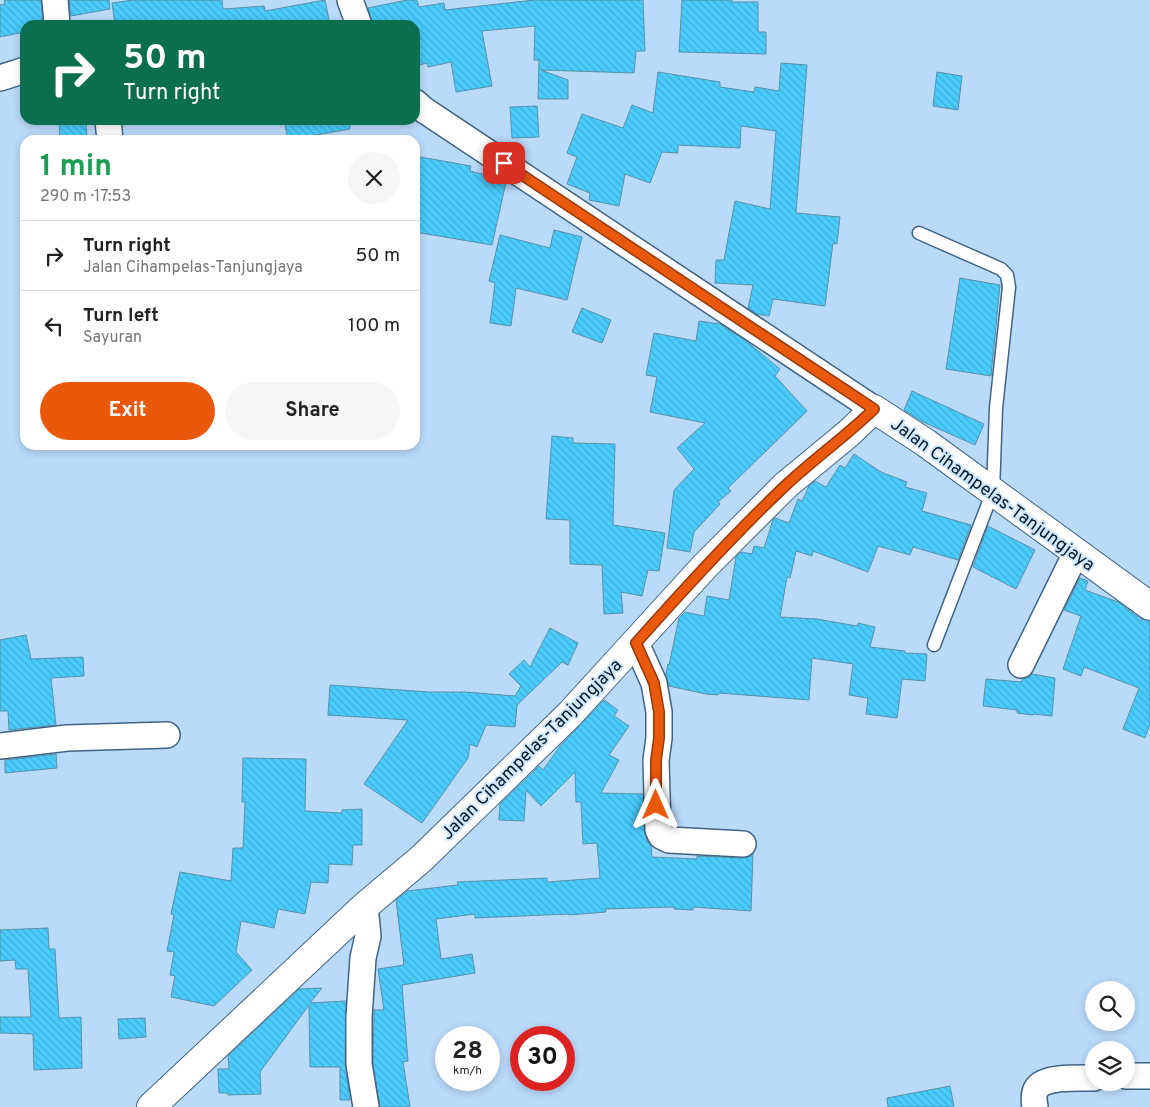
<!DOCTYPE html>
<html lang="en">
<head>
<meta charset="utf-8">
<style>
  :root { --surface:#fff; --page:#f6f6f6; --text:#222; --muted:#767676; --line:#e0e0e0; --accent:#ea580c }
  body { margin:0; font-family:Overpass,sans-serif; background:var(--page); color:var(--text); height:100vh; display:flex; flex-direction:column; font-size:19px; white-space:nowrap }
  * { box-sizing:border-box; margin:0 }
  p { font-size:16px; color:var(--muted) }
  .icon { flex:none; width:28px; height:28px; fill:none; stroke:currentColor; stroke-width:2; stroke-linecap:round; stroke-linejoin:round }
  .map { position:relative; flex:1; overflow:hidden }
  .details { position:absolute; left:20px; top:135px; width:400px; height:315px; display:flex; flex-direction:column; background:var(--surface); border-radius:15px; box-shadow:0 2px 8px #0003 }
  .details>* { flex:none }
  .hud { position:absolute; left:20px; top:20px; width:400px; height:105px; border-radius:15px; box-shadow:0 2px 8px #0003; background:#0b6e4f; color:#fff; overflow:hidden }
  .fabs { position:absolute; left:1085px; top:981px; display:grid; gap:10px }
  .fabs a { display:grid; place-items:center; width:50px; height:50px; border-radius:50%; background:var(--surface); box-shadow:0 2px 8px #0003; font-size:25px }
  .speed { position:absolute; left:435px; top:1026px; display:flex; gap:10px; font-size:25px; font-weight:700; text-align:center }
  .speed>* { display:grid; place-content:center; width:65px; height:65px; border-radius:50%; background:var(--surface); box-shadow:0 2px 8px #0003; line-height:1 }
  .speed small { font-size:12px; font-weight:400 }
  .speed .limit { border:8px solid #d22; background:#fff; color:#111 }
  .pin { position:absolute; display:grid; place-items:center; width:42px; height:42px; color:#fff; margin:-21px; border-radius:10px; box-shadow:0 2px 8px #0006 }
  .me { position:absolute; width:55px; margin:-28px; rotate:0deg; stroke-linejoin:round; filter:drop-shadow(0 0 4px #0008) }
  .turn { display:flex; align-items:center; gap:18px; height:105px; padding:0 20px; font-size:22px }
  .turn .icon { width:65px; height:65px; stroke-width:2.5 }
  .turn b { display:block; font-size:35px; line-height:42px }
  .round { display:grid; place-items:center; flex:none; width:52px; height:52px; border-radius:26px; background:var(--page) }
  .overview { display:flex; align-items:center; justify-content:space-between; height:85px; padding:0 20px }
  h1 { font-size:30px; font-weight:700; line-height:38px; color:#1e9e55 }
  .action { display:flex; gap:10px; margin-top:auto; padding:10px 20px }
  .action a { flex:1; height:58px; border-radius:30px; background:var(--accent); color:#fff; font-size:20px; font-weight:700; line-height:58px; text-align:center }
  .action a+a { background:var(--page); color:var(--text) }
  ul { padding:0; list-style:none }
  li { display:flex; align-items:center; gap:15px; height:70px; padding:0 20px; border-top:1px solid var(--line) }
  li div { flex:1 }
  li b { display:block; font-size:19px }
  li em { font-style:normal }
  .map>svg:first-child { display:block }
</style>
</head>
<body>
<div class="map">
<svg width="1150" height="1107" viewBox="0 0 1150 1107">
  <defs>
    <pattern id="building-back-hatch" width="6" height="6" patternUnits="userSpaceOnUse" patternTransform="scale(1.25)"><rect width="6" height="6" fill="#4accfd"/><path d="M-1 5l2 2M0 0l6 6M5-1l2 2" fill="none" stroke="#3fafd9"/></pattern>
  </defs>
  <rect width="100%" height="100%" fill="#badafa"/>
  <g fill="url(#building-back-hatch)" stroke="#5991a9">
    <path d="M4 0H41L43 25H25V32L0 37V5L5 4Z"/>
    <path d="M69 0H109L110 9 71 16Z"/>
    <path d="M133 0H222L223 9 264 6 265 11 325 0 330 25H115L112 3Z"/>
    <path d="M407 0H417L419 7 444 3 445 10 534 0H643L645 51H636L634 73 541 70 568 80V99H538L539 60H534L535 26 482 31 492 86 456 92 451 62 428 67 427 63 415 66V25H373L368 8Z"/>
    <path d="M682 0H732V2H758V32H766V54L679 52Z"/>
    <path d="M781 63 807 65 796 213 840 217 837 244 833 243 825 306 773 299 769 316 756 314 748 308 753 285 715 283 716 260H724L735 201 770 209 776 131 741 126 740 148 678 145V153L662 152 650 183 625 174 619 206 589 200 590 193 567 184 577 157 567 153 582 114 623 128 632 105 653 113 658 72 720 82V87L754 92 755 87 779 91Z"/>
    <path d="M937 72 962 76 958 110 933 106Z"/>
    <path d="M537 106 539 137 512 138 510 107Z"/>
    <path d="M59 120H86L87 140H60Z"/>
    <path d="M284 120H350V129L288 140Z"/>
    <path d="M415 156 471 166 470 171 502 179 506 182 492 245 415 232Z"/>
    <path d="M554 230 582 237 567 300 516 288 511 326 490 323 495 283 489 281 500 235 550 248Z"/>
    <path d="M960 278 1000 285 991 376 946 369Z"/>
    <path d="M582 308 611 320 602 343 572 332Z"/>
    <path d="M699 321 720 324 746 341 780 369 775 376 807 411 728 488 731 491 718 502 720 504 694 532 690 552 667 548 674 490 694 469 677 448 705 423 650 412 657 377 646 375 654 333 696 341Z"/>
    <path d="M912 391 984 424 975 445 921 421 904 410Z"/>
    <path d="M552 436 573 438V443L615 444 613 525 665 533 659 571 648 570 642 596 621 592 623 613 604 614 602 565 570 564V520L546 519Z"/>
    <path d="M854 454 881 472 907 482 905 487 927 493 922 511 971 525 958 560 913 547 910 555 878 546 868 572 813 551 812 556 796 551 790 578 787 577 780 617 817 619 857 626 858 623 875 627 870 647 905 651V653L927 654 925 681 902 679 897 718 866 714 868 698 849 695 853 664 812 658 809 700 719 693 718 695 706 694 669 686 666 674 668 664 669 665 679 618 685 612 704 616 707 596 729 600 736 557 741 552 752 554 754 546 764 548 773 520 775 518 789 523 798 499 802 501 809 486 815 481 826 487 840 465 845 468Z"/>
    <path d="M988 526 1035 550 1016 589 973 567Z"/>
    <path d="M1080 578 1088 581 1085 590 1118 602 1141 619 1150 621V724L1145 738 1123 729 1139 688 1084 667 1081 676 1063 669 1081 616 1064 610Z"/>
    <path d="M550 628 578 643 568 665 562 662 517 705 515 727 486 725 477 747 470 744 468 758 422 823 364 784 408 720 328 715 330 685 429 692H465L515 696 521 686 509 674 524 660 530 667Z"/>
    <path d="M26 635 31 659 83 657 84 676 51 678 56 725 9 730 8 711H0V640Z"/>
    <path d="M1032 674 1055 678 1052 716 1033 714V715L1017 713V710L983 706 986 679 1022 682V679L1029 677Z"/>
    <path d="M604 700 618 710 614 716 629 726 609 755 619 760 601 793 643 794 644 830 648 842 651 846 652 857 697 859V856L742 858 749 857 753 853 751 911 693 907V910L674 909V907L605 909 606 912 569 915V914L475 918V914L436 919 441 959 472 954 475 973 402 985 408 1061 403 1062 410 1107H380L373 1063 374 1010H384L378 969 404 965 396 900 407 891 458 885 457 882 547 878V882L600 878 597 843 583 844 581 802H576L575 772 541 806 526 790 524 821 499 820 500 804 539 766 543 770 560 746Z"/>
    <path d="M56 754 57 768 5 773V760Z"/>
    <path d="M243 758 306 759 305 811 342 813V810L362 809V845H353L352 865 329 864 328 883 311 882 305 914 278 909 274 928 241 921 236 952 252 970 214 1006 171 997 175 976 170 975 174 952 167 951 174 915 171 914 180 872 231 881 233 848H243L245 802H242Z"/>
    <path d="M48 928 49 949H55L59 1018 81 1017 82 1068 34 1070 33 1034 0 1033V1017H31L28 969H16L15 960 0 961V930Z"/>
    <path d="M322 988 310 1003 346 1001 345 1064 350 1100H340V1067H310L309 1005 260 1072 261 1094 228 1095V1093H219L218 1069H229L228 1056 299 989Z"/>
    <path d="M145 1018 146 1037 119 1039 118 1019Z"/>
    <path d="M950 1086 954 1107H888L887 1098Z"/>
  </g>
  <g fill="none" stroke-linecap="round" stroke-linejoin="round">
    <defs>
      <path id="service" d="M919 233 1001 269 1007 275 1009 287 996 408 993 491 934 645"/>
      <g id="minor">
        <path d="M55 0 57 25"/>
        <path d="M350 0 359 25"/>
        <path d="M0 78 25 70"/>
        <path d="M415 102 424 110 874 409"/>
        <path d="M108 120 110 140"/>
        <path d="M636 643 654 683 659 712V738L656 760 658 830 661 836 669 840 743 844"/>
        <path d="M1021 665 1076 553"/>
        <path d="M0 746 67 738 167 735"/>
        <path d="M365 906 368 936 363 958 359 1017V1064L366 1107"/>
        <path d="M1126 1076H1150"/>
        <path d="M1035 1107C1034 1101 1033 1093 1037 1088 1044 1076 1081 1078 1094 1078"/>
      </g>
      <path id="secondary" d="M151 1107 365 906 421 859 569 715 705 566 786 485 849 433 874 409 926 443 1150 606"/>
    </defs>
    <use href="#service" stroke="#3f6486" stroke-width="15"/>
    <use href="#minor" stroke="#3f6486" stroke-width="28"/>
    <use href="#secondary" stroke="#3f6486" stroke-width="30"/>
    <use href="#service" stroke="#fff" stroke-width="12"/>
    <use href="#minor" stroke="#fff" stroke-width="25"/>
    <use href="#secondary" stroke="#fff" stroke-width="28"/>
  </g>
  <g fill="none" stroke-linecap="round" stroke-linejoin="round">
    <defs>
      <path id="route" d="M504 163 874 409C846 436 814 459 785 486 732 536 684 589 636 643L654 683 659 712V738L656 760V805"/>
    </defs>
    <use href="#route" stroke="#983908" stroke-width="12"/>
    <use href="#route" stroke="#ea580c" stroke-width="9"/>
  </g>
  <g text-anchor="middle" stroke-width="4" stroke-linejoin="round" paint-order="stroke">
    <g font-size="18" fill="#0a1927" stroke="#cee7fe">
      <text transform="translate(993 494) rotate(36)" y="6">Jalan Cihampelas-Tanjungjaya</text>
      <text transform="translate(531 749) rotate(-45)" y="6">Jalan Cihampelas-Tanjungjaya</text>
    </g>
  </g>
</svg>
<div class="fabs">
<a><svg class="icon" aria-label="search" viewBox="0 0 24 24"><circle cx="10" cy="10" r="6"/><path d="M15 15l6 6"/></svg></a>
<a><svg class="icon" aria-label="layers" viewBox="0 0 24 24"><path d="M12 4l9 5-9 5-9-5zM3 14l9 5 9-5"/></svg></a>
</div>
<div class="speed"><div>28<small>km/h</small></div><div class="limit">30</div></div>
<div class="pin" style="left:504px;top:163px;background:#d93025"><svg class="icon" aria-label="arrive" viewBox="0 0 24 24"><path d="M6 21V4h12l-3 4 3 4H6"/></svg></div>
<svg class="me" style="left:656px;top:805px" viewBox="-20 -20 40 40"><path d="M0-17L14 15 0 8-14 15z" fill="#ea580c" stroke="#fff" stroke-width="4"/></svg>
<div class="hud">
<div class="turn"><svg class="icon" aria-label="right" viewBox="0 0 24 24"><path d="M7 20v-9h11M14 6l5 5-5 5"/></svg><div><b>50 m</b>Turn right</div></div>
</div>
<section class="details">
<div class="overview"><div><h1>1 min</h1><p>290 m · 17:53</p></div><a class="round"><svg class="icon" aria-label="close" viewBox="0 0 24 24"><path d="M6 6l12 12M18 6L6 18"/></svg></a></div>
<ul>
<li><svg class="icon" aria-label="right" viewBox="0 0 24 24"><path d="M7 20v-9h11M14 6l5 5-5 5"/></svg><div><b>Turn right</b><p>Jalan Cihampelas-Tanjungjaya</p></div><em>50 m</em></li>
<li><svg class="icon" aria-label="left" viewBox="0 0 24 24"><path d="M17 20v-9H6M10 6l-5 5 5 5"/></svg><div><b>Turn left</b><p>Sayuran</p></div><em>100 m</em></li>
</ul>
<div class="action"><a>Exit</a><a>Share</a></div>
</section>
</div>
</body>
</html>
